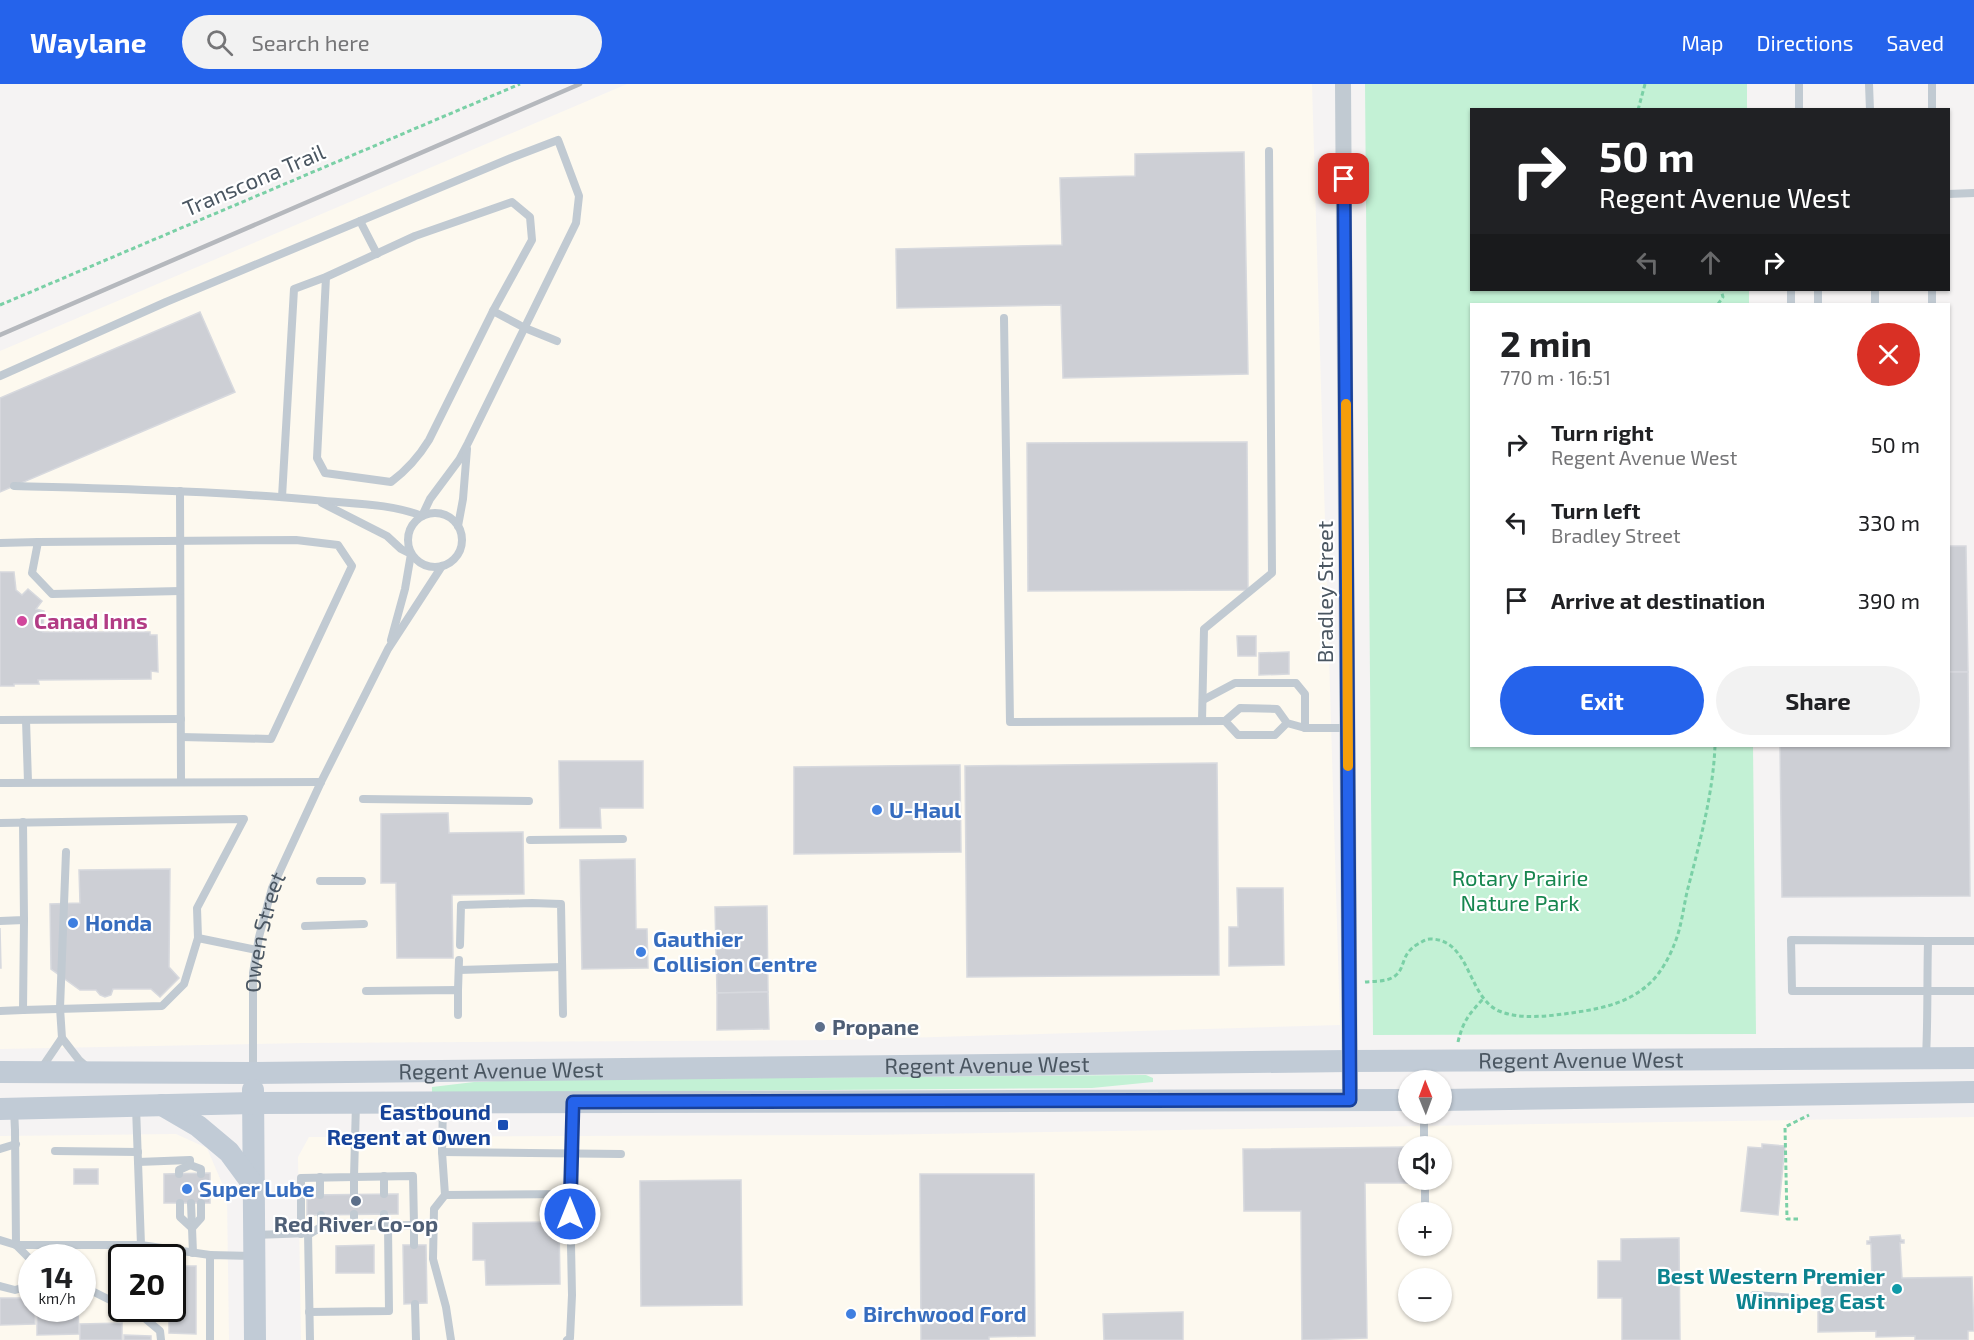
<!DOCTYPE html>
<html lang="en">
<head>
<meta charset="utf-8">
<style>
  :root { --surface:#fff; --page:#f2f2f2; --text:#202124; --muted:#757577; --accent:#2563eb }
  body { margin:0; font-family:"Exo 2",sans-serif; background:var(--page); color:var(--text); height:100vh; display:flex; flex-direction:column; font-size:22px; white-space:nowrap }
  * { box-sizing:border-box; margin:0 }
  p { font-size:20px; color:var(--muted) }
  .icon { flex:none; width:33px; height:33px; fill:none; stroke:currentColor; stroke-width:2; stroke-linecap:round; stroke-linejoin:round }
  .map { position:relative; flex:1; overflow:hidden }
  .side { position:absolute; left:1470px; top:219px; width:480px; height:444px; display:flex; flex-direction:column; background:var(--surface); border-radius:0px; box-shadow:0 2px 4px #0004 }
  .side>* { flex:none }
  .guide { position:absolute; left:1470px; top:24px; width:480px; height:183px; border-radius:0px; box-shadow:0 2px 4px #0004; background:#202124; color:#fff; overflow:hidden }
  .needle { width:39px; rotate:359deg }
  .buttons { position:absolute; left:1398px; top:986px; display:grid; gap:12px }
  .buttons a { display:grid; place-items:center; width:54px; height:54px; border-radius:50%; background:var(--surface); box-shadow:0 2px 4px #0004; font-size:30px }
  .speed { position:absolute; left:18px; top:1160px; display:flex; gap:12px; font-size:30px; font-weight:700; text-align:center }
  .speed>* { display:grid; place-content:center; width:78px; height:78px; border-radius:50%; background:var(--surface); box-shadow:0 2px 4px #0004; line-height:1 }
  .speed small { font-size:15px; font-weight:400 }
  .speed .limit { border:3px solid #111; border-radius:9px; background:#fff; color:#111 }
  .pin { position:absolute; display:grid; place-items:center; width:51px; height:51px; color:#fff; margin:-26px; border-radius:12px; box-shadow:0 3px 9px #0006 }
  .me { position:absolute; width:66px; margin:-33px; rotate:0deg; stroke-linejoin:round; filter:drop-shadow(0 0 4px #0008) }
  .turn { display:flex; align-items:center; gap:21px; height:126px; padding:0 30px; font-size:27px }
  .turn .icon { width:78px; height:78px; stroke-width:2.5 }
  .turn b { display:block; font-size:42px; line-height:51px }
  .lanes { display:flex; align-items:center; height:57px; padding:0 30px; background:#0003; justify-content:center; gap:30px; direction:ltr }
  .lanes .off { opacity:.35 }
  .round { display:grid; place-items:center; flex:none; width:63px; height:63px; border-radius:32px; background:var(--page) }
  .summary { display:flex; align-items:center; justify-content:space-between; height:102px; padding:0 30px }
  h1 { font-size:36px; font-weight:700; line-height:45px }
  .primary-button { display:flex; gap:12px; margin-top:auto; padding:12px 30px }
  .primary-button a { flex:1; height:69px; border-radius:36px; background:var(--accent); color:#fff; font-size:24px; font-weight:700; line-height:69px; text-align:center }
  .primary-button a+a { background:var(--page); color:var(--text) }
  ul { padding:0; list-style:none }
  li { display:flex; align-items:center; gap:18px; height:78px; padding:0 30px }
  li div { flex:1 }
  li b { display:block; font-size:22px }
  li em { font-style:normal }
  header { display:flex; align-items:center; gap:36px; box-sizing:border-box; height:84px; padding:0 30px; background:var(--accent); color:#fff }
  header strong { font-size:28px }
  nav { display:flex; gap:33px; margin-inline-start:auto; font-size:21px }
  .search { width:420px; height:54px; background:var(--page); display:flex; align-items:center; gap:15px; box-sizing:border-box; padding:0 21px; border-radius:33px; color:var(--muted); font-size:22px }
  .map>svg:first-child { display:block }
</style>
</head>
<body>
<header>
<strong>Waylane</strong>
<div class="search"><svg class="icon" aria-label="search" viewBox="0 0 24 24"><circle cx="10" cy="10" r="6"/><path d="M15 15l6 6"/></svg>Search here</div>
<nav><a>Map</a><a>Directions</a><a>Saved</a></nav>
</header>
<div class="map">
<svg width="1974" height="1256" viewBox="0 0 1974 1256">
  <rect width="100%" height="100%" fill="#f5f3f3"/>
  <g fill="#fdf9ef" fill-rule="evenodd">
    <path d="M627 0H1312L1340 941 837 956 304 959 0 965V267Z"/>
    <path d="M1974 1033V1256H301L298 1073 309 1053 866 1051ZM1408 1062H1442V1095H1408ZM1408 1128H1442V1161H1408ZM1408 1194H1442V1227H1408Z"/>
    <path d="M176 1050 207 1064 227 1111 229 1256H0V1052ZM32 1173H82V1224H32ZM122 1173H172V1224H122Z"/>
  </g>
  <g fill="#c3f1d5">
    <path d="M1365 0H1747V25L1472 26V206H1749V220H1472V662H1753L1756 950 1373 951Z"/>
    <path d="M1146 991 1153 994V998L1092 1004 432 1009V1003L474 998 521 996Z"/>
  </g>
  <g fill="#cdcfd5" stroke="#d7d9de" stroke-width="1.5">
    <path d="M1244 68 1248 290 1063 294 1061 221 897 224 896 165 1062 161 1060 94 1135 92V70Z"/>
    <path d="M200 228 235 308 0 408V314Z"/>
    <path d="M1247 358 1248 506 1028 507 1027 359Z"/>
    <path d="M1948 462H1966L1968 588H1948Z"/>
    <path d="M0 488H14L16 506 22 511 28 505 42 517 36 525 44 527 43 548H150V551H157L158 588 151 587V595L38 596 39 600H14V602H0Z"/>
    <path d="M1237 552H1256V572H1238Z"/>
    <path d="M1289 568V590L1259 591V569Z"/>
    <path d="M1948 588H1968L1970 812 1782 813 1780 662H1948Z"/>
    <path d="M559 677H643V724H600L601 744H560Z"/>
    <path d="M1217 679 1219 891 967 893 965 682Z"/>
    <path d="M960 681 961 768 794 770V683Z"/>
    <path d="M448 729 449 749 523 748 524 810 452 811 453 874H397L396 799H381V730Z"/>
    <path d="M635 775 636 845H647L648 884 582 885 580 776Z"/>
    <path d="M170 785 169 883 179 894 160 913 151 905H113L111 911 105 913 100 911 96 906H80L51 885 50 820 80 819 79 786Z"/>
    <path d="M1237 804H1283L1284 881 1229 882V843H1238Z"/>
    <path d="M767 822 768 908 717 909 715 823Z"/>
    <path d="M0 844 1 884H0Z"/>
    <path d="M768 908 769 945 717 946V909Z"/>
    <path d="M1762 1060 1785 1062 1778 1131 1741 1127 1748 1063 1762 1064Z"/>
    <path d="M1408 1063V1095H1411V1099H1365L1367 1254 1302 1256 1301 1127H1244L1243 1065Z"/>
    <rect x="74" y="1085" width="24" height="15"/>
    <path d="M210 1089V1119H164V1090Z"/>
    <path d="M920 1090H1034L1035 1252 989 1253V1256H921Z"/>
    <path d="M741 1096 742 1221 641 1222 640 1097Z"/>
    <path d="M398 1110V1130L307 1131V1111Z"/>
    <path d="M559 1138 560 1200 486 1201 485 1176H473V1139Z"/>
    <path d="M1900 1151 1901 1156H1904V1159H1900L1902 1194 1972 1193 1974 1247H1968V1256H1915V1252L1876 1253V1247L1818 1248V1223L1822 1222 1821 1194 1872 1195 1871 1160H1867V1157H1870V1153Z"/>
    <path d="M1679 1154 1680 1256H1622V1214H1598V1177H1621V1155Z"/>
    <path d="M374 1161V1189H336V1162Z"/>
    <path d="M403 1161H426L427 1219 404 1220Z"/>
    <path d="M172 1182H196V1250L169 1249V1224H172Z"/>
    <path d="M0 1214H32V1224H35V1240L0 1241Z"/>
    <path d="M37 1225H78L79 1250 37 1251Z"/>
    <path d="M1183 1228V1256H1104L1103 1230Z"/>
    <path d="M122 1239V1256H80V1240Z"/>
    <path d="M124 1251 151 1252V1256H124Z"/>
  </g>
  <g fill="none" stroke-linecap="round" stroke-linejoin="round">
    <g stroke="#7ad0a6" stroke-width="3" stroke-dasharray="4.5 3" stroke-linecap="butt">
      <path d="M1638 26 1645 0"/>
      <path d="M1718 220 1723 213 1721 206"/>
      <path d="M0 221 520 0"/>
      <path d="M1365 898C1374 897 1387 898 1395 892 1406 884 1400 870 1418 860 1422 858 1425 855 1430 855 1471 855 1467 913 1499 927 1521 936 1548 932 1571 929 1599 925 1628 920 1650 899 1660 890 1669 874 1674 861 1681 845 1683 826 1687 808 1699 761 1713 711 1715 662"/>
      <path d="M1458 958C1463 937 1469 930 1484 914"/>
      <path d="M1798 1135H1787L1785 1043 1809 1031"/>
    </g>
    <g stroke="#c1cad2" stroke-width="8">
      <path d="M1799 0V26"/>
      <path d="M1869 0 1870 26"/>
      <path d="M1932 0V26"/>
      <path d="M1948 110 1974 109"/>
      <path d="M360 137 377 170"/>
      <path d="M1818 206V220"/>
      <path d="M1875 206V220"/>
      <path d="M1791 220V206"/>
      <path d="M1932 220V206"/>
      <path d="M493 227 525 244 557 257"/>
      <path d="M1004 234 1010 638 1225 637"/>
      <path d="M0 292 166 218 511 74 558 56 579 112 576 139 468 359 459 376 430 415 422 432C389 419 351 420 315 416 215 407 114 405 14 402"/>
      <path d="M180 407 181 697"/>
      <path d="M282 413 294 205 326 193 415 152 512 118 530 133 532 156 493 227 429 356C418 374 407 386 391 398L325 389 317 374 326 193"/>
      <path d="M322 419 387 452 401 465 411 470 405 505 391 556"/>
      <circle cx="435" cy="456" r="27"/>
      <path d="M458 442 463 415 467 365"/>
      <path d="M38 458 296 456 338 461 352 482 271 655 181 653"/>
      <path d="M0 459 38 458 32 489 52 510 180 507"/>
      <path d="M1203 616 1235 599H1296L1305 610V644"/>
      <path d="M0 636 181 635"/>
      <path d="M26 636 28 698"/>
      <path d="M1202 637 1204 545 1272 489 1269 67"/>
      <path d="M1287 639 1275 651H1238L1225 637 1240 624 1277 625 1287 639 1305 644H1348"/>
      <path d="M0 699 321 698"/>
      <path d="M363 715 529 717"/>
      <path d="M0 739 244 735 197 824 198 854 257 866"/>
      <path d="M530 756 623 755"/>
      <path d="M320 797H362"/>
      <path d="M0 837 24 836 23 738"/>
      <path d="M305 842 364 840"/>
      <path d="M1928 857H1974"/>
      <path d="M460 861 461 821 532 819 561 820 563 930"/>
      <path d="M459 886 562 883"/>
      <path d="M458 906 459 876"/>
      <path d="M366 907 458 906V931"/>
      <path d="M23 926 162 922 184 900 198 854"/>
      <path d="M0 927 23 926 24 836"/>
      <path d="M62 954 79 976 87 983"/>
      <path d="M1926 973C1928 935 1927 896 1928 857L1791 856 1792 907H1974"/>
      <path d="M41 985 62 954 60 924 66 768"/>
      <path id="s1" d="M253 989V889L259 853 272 804 321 698 388 565 442 482"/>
      <path d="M443 1020 442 1068 445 1111 434 1125 433 1175 446 1223 451 1256"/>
      <path d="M136 1023 141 1161 210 1171"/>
      <path d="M14 1025 15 1046 16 1161H141V1173"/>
      <path d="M1424 1029V1062"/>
      <path d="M0 1065 16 1060"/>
      <path d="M55 1067 138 1068"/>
      <path d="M442 1068 621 1070"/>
      <path d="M138 1078 190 1076V1081L201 1085V1090"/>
      <path d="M179 1090V1086L190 1081"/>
      <path d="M384 1092V1110"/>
      <path d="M320 1093V1111"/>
      <path d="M1425 1095V1128"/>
      <path d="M570 1110 573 1021"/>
      <path d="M354 1111V1093L413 1092 414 1141"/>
      <path d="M445 1111 570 1110 572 1211 570 1254 567 1256"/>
      <path d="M180 1119V1133L192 1144"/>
      <path d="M191 1119 193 1169"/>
      <path d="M354 1130V1142"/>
      <path d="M384 1130 385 1142"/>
      <path d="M321 1131V1143"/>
      <path d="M192 1144 201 1134V1119"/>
      <path d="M308 1149 310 1256"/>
      <path d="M301 1150V1094L354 1093 356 1019"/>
      <path d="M254 1151 311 1149 321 1143 414 1141V1161"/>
      <path d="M0 1156 16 1161 32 1177"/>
      <path d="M0 1202 15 1206 32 1201"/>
      <path d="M82 1202 122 1222"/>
      <path d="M1754 1211 1796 1214"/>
      <path d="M415 1220 416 1256"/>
      <path d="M126 1224 141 1231V1224"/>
      <path d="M309 1228 389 1227 388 1142"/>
      <path d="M141 1231 160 1247 161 1256"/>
      <path d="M210 1256V1171L253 1172"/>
    </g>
    <path stroke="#c1cad2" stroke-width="16" d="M1343 0 1350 1016"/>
    <g stroke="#c1cbd6" stroke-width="22">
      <path id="s2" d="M0 988 253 989 1350 977 1974 974"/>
      <path d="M253 1006 255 1256"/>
      <path d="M1442 1016 1974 1008"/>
      <path d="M162 1021 198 1042 229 1068 254 1102"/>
      <path d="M0 1025 253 1019 1408 1016"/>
    </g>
    <path stroke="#b5b8bd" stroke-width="4.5" d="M0 251 580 0"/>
  </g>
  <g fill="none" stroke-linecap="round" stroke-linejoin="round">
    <defs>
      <path id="route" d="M570 1130 573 1018 1350 1016 1344 95"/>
    </defs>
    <use href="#route" stroke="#184099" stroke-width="15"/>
    <use href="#route" stroke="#2563eb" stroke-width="10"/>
    <path stroke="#f59e0b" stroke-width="10" d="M1346 320 1348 682"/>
  </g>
  <circle fill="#d1479c" stroke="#fff" stroke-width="2" cx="22" cy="537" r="6"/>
  <g fill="#3f7fe0" stroke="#fff" stroke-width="2">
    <circle cx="877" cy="726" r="6"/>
    <circle cx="73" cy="839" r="6"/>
    <circle cx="641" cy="868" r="6"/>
    <circle cx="187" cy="1105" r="6"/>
    <circle cx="851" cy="1230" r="6"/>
  </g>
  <g fill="#5c6f8a" stroke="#fff" stroke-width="2">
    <circle cx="820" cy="943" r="6"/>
    <circle cx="356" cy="1117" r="6"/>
  </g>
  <rect fill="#1a4fb4" stroke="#fff" stroke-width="2" x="497" y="1035" width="12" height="12" rx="3"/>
  <circle fill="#0f9aa8" stroke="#fff" stroke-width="2" cx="1897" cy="1205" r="6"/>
  <g text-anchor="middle" stroke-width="4.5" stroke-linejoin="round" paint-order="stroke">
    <g font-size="22" fill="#4a5661" stroke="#fff">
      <text transform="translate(254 96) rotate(-23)" y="8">Transcona Trail</text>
      <text transform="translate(1325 508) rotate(-90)" y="8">Bradley Street</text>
      <text dy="8" stroke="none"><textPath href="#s1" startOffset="142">Owen Street</textPath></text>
      <text dy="8" stroke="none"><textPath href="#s2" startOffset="1581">Regent Avenue West</textPath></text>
      <text dy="8" stroke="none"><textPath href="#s2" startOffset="987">Regent Avenue West</textPath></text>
      <text dy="8" stroke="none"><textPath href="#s2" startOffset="501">Regent Avenue West</textPath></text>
    </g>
    <g font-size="22" font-weight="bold" fill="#b23c85" stroke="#fff" text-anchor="start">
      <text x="34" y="545">Canad Inns</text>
    </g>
    <g font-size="22" font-weight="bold" fill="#366cbe" stroke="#fff" text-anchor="start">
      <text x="889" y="734">U-Haul</text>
      <text x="85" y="847">Honda</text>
      <text x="653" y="863">Gauthier<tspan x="653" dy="25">Collision Centre</tspan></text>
      <text x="199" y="1113">Super Lube</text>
      <text x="863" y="1238">Birchwood Ford</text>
    </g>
    <g font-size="22" fill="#17864f" stroke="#fff">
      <text x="1520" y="802">Rotary Prairie<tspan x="1520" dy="25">Nature Park</tspan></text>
    </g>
    <g font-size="22" font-weight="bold" fill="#4e5e75" stroke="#fff" text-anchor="start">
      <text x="832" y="951">Propane</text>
      <text x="356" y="1148" text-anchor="middle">Red River Co-op</text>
    </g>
    <g font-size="22" font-weight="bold" fill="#164399" stroke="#fff" text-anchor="end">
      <text x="491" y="1036">Eastbound<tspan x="491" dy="25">Regent at Owen</tspan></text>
    </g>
    <g font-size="22" font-weight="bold" fill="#0d838f" stroke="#fff" text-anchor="end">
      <text x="1885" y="1200">Best Western Premier<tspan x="1885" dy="25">Winnipeg East</tspan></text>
    </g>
  </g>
</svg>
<div class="buttons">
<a><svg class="needle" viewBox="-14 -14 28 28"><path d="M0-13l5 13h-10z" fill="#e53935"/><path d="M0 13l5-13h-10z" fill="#757577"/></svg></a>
<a><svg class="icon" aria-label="sound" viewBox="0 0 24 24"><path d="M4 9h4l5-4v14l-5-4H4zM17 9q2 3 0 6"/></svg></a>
<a>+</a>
<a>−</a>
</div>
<div class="speed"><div>14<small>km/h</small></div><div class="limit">20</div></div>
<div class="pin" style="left:1344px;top:95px;background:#d93025"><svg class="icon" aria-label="arrive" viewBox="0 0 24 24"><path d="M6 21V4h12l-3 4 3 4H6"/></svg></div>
<svg class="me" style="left:570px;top:1130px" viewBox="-20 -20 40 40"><circle r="17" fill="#2563eb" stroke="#fff" stroke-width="3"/><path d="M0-11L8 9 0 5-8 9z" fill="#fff"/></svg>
<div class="guide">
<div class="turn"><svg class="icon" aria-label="right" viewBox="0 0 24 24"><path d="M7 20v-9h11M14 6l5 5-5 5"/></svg><div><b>50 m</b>Regent Avenue West</div></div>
<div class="lanes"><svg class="icon off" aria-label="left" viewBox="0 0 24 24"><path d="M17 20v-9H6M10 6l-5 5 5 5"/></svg><svg class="icon off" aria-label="ahead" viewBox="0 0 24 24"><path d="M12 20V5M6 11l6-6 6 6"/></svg><svg class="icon" aria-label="right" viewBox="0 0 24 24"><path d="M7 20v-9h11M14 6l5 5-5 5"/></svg></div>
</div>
<section class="side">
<div class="summary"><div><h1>2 min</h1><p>770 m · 16:51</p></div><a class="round" style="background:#d93025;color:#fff"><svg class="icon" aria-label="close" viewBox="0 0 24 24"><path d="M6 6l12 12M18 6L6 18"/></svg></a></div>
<ul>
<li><svg class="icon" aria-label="right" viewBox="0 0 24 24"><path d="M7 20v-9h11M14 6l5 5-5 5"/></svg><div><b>Turn right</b><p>Regent Avenue West</p></div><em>50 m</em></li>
<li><svg class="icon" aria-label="left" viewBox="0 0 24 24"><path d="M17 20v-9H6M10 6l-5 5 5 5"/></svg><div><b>Turn left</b><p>Bradley Street</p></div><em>330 m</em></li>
<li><svg class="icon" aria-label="arrive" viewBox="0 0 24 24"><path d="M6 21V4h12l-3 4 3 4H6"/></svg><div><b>Arrive at destination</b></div><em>390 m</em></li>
</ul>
<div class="primary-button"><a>Exit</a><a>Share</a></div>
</section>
</div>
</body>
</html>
